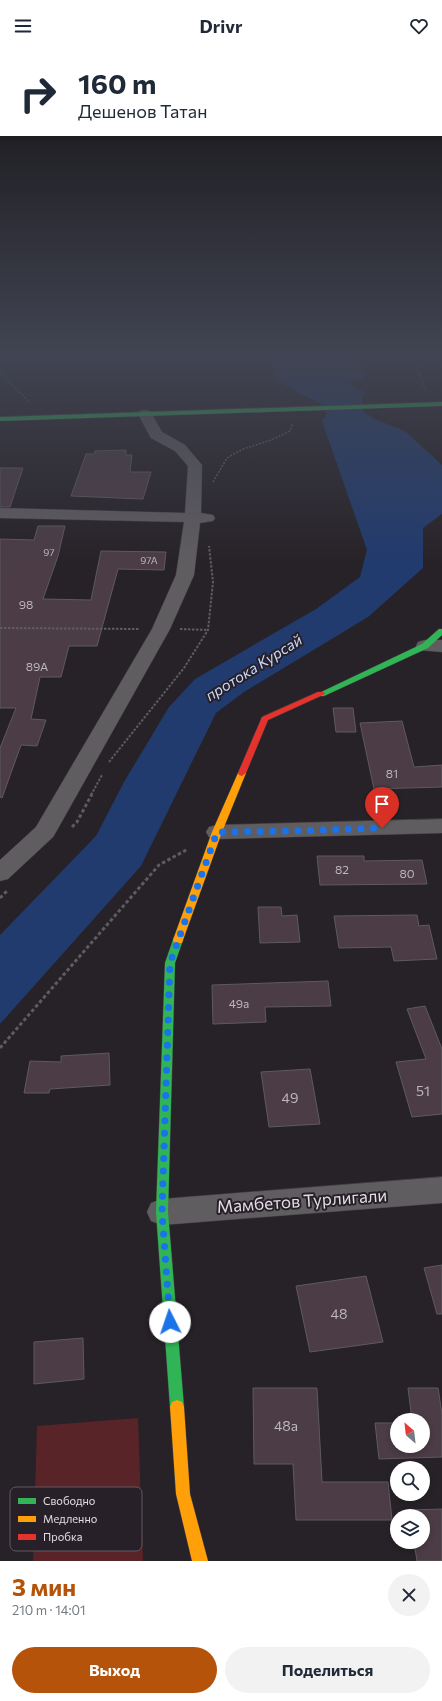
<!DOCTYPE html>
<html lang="ru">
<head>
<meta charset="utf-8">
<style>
  :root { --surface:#fff; --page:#f2f2f3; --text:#1f2937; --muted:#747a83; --accent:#b45309 }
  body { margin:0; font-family:Commissioner,sans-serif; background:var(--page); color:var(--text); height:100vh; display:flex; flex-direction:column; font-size:15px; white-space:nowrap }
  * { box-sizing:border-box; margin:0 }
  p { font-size:13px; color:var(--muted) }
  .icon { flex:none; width:22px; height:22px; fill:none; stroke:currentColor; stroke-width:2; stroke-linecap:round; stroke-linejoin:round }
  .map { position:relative; height:1509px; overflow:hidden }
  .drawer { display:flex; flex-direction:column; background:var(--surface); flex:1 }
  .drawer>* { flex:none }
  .hud { position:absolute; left:0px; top:0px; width:442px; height:84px; box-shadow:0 2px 6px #0003; background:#fff; color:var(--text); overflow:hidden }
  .needle { width:26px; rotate:332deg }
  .fabs { position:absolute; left:390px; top:1361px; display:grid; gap:8px }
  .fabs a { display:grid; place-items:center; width:40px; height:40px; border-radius:50%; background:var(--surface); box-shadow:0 2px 6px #0003; font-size:20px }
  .pin { position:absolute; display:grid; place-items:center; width:34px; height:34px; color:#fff; margin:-41px -17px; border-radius:50% 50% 50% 0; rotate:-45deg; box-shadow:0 0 4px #0007 }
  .pin .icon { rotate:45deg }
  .me { position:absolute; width:44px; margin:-22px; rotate:356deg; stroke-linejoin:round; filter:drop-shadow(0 0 3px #0008) }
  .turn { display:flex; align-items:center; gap:14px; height:84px; padding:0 12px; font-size:18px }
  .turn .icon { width:52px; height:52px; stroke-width:2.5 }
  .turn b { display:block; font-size:28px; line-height:34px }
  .round { display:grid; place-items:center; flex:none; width:42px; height:42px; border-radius:21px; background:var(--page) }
  .overview { display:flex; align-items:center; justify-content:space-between; height:68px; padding:0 12px }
  h1 { font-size:24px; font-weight:700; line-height:30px; color:var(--accent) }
  .button { display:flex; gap:8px; margin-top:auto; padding:8px 12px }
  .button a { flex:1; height:46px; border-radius:24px; background:var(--accent); color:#fff; font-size:16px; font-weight:700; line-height:46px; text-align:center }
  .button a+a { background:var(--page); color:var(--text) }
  header { display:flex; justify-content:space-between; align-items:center; height:52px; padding:0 12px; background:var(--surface); font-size:18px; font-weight:700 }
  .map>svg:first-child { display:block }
</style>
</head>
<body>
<header><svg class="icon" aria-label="menu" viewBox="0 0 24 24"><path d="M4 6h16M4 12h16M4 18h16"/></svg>Drivr<svg class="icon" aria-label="heart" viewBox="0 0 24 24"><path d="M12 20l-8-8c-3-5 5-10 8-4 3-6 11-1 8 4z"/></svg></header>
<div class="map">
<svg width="442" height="1509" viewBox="0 0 442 1509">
  <rect width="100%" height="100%" fill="#272227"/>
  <path fill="#582428" d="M138 1366 143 1509H33L37 1374Z"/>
  <path fill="#213b6e" d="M269 302H351L364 314 365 327 351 328V335L365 340 362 346 363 359 372 366 405 379 442 413V462L423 476V516L368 565 244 640 216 661 141 814 0 972V883L96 784 124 730 169 655 195 627 316 557 360 525 367 498 322 369 327 362 321 352 275 328Z"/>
  <g fill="#4b3c45" stroke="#5f5a5d">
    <path d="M126 398V403H132L130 420H151L143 447 71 444 86 402H94L95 399Z"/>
    <path d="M0 416H23L10 455H0Z"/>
    <path d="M38 474H65L58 504 43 547 91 548 101 499 166 500 164 518 118 517 97 594H69L61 625H40L31 667 46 668 37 694 21 693 2 746 0 745V696L16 656H0V487L34 488Z"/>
    <path d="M333 656H353L356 680H336Z"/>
    <path d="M402 669 414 715 442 713V735L374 737 360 671Z"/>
    <path d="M317 804H364V809L422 808 427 832 320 833Z"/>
    <path d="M258 855H281L282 864 297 863 300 890 260 891Z"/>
    <path d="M417 863 419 874 429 873 437 907 394 909 391 895 339 896 334 864Z"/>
    <path d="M328 929 331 954 265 955 266 970 213 972 212 933Z"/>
    <path d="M425 954 442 997V1062L412 1065 396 1010 426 1007 407 957Z"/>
    <path d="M109 1001 110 1033 50 1037 49 1041H24L30 1009 61 1010V1004Z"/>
    <path d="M310 1017 320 1072 269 1075 261 1020Z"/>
    <path d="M442 1213V1262H437L424 1216Z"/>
    <path d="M366 1224 383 1290 310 1300 296 1234Z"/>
    <path d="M83 1286 84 1327 34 1332V1290Z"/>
    <path d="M253 1336H317L322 1430H388L392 1468H296L293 1412H254Z"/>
    <path d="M408 1336H438L442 1362V1405L379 1407 375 1371H397V1394H423V1368H412Z"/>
    <path d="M442 1457V1509H417L414 1490H423V1464H410L409 1458Z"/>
  </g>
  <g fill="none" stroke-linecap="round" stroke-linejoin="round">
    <defs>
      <g id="street">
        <path d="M145 358 150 359 162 380 185 393 202 413 201 461 213 463 215 466 213 469 200 471 194 523 170 577 56 780 53 785 8 827 0 829V808L36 775 152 577 176 523 184 470 0 466V456L185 461 188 414 175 399 151 386 138 362 140 359Z"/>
        <path d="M425 588H442V600L418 598 416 594 418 590Z"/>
        <path d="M442 767V781L217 787 209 785 206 780 209 775 217 773Z"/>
        <path d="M442 1125V1151L162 1173 151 1169 147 1160 151 1151 162 1147Z"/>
      </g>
      <g id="fast">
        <path d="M442 350V354L0 369V365Z"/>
        <path d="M439 577H442V583L428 596 324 644H318L317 642 422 592Z"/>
        <path d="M178 884 182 885 183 888 175 911 168 1160 184 1355 182 1360 177 1362 172 1360 170 1355 156 1160 165 911 173 888 174 885Z"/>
      </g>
      <g id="slow">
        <path d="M242 718 246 721 222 780 183 888 182 891H174L173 888 212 780 238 721Z"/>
        <path d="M177 1348 182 1350 184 1355 190 1442 208 1509H192L176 1442 170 1355 172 1350Z"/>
      </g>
      <path id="jam" d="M318 640H324L325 642 268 668 246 721 242 724 239 723 238 721 262 665Z"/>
    </defs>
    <use href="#street" stroke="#413e42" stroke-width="1"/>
    <use href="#fast" stroke="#413e42" stroke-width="1"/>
    <use href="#slow" stroke="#413e42" stroke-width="1"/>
    <use href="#jam" stroke="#413e42" stroke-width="1"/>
    <g stroke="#5e5c5f" stroke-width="1.5" stroke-dasharray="2 1.5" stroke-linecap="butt">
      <path d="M412 302 426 339"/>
      <path d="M0 320 30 351"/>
      <path d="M213 430 227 406 243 397 271 388 290 379 293 371"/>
    </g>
    <g stroke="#5e5c5f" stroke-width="2" stroke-dasharray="2.5 1.5" stroke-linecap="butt">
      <path d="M0 576 139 577"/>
      <path d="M180 577 208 578"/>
      <path d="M109 710 184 616 208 578 213 530 209 494"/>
      <path d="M91 743 102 723"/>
    </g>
    <g stroke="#5e5c5f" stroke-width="3" stroke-dasharray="3.5 2.5" stroke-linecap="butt">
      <path d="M72 775 77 770 92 742"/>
      <path d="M0 846 7 839"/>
      <path d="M0 996 159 813 188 797"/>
    </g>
    <use href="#street" fill="#605d60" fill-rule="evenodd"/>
    <use href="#fast" fill="#30b455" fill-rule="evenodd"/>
    <use href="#slow" fill="#ff9f0a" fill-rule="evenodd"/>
    <use href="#jam" fill="#e5322d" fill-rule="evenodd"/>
  </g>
  <linearGradient id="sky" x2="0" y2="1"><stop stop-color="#151315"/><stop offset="0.59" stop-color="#414452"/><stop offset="1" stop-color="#414452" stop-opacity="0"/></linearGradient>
  <rect width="442" height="513" fill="url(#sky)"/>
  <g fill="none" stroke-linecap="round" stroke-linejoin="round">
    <path stroke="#1a73e8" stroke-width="7" stroke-dasharray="0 12.6" d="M170 1270 162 1160 170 911 217 780 293 779 382 776"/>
  </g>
  <g text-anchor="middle" stroke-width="4" stroke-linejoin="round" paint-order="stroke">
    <g font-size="10" fill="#bdb6bc">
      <text x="49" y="504">97</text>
      <text x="149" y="512">97А</text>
    </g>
    <g font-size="12" fill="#bdb6bc">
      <text x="26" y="557">98</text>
      <text x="37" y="619">89А</text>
      <text x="392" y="726">81</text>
      <text x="342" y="822">82</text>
      <text x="407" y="826">80</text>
      <text x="239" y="956">49а</text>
    </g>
    <g font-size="14" fill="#bdb6bc">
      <text x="423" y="1044">51</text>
      <text x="290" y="1051">49</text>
      <text x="339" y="1267">48</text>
      <text x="286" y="1379">48а</text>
    </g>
    <g font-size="15" font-style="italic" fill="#c7dbfd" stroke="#282029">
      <text transform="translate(254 616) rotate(-32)" y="5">протока Курсай</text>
    </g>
    <g font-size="17" fill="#e3dee4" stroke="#282029">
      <text transform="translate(302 1149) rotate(-4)" y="6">Мамбетов Турлигали</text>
    </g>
  </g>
  <rect x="10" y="1435" width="132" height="64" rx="6" fill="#282029" stroke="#605961" stroke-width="1"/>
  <rect x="18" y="1446" width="18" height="6" fill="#30b455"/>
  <rect x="18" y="1464" width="18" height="6" fill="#ff9f0a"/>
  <rect x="18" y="1482" width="18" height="6" fill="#e5322d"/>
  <g font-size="11" fill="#e3dee4">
    <text x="43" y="1453">Свободно</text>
    <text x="43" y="1471">Медленно</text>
    <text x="43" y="1489">Пробка</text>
  </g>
</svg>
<div class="fabs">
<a><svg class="needle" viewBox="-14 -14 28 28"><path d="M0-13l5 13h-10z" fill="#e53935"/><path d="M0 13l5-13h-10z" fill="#747a83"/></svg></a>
<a><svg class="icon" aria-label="search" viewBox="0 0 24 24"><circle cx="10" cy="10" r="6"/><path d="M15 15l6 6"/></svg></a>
<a><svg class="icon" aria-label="layers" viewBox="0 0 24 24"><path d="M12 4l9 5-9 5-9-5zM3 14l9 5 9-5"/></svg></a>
</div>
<div class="pin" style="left:382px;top:776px;background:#d93025"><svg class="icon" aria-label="arrive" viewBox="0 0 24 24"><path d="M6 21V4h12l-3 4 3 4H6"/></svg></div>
<svg class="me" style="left:170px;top:1270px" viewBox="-20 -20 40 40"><circle r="19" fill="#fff"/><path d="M0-13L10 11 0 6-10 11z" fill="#1a73e8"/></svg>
<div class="hud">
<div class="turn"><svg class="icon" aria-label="right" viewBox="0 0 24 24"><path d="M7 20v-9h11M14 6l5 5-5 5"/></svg><div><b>160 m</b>Дешенов Татан</div></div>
</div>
</div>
<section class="drawer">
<div class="overview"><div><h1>3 мин</h1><p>210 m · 14:01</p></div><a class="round"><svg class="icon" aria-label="close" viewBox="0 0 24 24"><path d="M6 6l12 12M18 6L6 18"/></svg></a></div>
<div class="button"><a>Выход</a><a>Поделиться</a></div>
</section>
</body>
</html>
